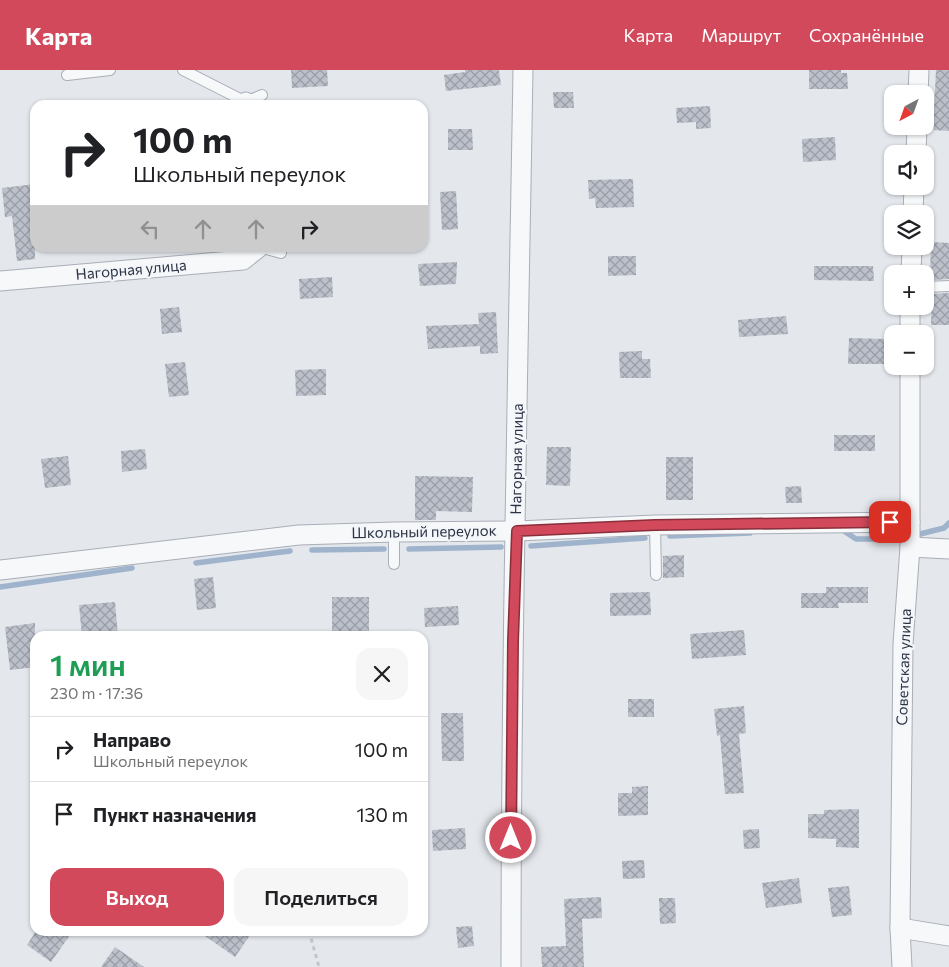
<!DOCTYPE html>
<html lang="ru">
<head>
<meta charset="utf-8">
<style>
  :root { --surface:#fff; --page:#f6f6f6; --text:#202124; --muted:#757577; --line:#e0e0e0; --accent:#d1495b }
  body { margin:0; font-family:Commissioner,sans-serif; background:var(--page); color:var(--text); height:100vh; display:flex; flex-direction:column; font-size:19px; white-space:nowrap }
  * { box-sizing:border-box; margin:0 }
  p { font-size:16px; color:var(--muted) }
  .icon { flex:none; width:28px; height:28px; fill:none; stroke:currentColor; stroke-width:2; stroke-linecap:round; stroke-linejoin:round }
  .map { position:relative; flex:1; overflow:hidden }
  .drawer { position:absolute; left:30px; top:561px; width:398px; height:305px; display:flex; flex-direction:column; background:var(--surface); border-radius:15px; box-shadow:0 1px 4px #0004 }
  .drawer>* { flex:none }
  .banner { position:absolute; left:30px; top:30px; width:398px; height:152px; border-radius:15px; box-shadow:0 1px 4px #0004; background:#fff; color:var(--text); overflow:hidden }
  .needle { width:32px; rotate:221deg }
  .fabs { position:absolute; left:884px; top:15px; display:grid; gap:10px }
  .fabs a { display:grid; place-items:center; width:50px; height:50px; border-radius:10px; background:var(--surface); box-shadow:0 1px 4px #0004; font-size:25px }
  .pin { position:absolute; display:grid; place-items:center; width:42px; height:42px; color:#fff; margin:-21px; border-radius:10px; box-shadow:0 2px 8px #0006 }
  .me { position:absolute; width:55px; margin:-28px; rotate:0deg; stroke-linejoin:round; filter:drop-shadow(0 0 4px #0008) }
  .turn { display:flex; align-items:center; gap:18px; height:105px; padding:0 20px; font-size:22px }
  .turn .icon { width:65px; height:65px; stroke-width:2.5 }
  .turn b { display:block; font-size:35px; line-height:42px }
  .lanes { display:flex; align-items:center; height:48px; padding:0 20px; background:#0003; justify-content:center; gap:25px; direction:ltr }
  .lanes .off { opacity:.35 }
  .round { display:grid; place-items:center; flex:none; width:52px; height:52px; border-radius:15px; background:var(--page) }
  .summary { display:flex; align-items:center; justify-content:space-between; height:85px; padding:0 20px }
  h1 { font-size:30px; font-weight:600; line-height:38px; color:#1e9e55 }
  .button { display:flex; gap:10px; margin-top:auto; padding:10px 20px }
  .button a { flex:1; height:58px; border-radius:15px; background:var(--accent); color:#fff; font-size:20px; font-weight:600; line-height:58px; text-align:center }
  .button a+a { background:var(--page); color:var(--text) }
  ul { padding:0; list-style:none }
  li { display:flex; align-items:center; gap:15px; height:65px; padding:0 20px; border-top:1px solid var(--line) }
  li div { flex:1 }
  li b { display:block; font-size:19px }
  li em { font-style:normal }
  header { display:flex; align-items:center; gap:30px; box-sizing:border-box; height:70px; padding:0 25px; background:var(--accent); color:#fff }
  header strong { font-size:24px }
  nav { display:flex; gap:28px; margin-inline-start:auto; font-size:18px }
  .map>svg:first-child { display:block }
</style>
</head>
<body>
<header>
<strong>Карта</strong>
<nav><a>Карта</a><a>Маршрут</a><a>Сохранённые</a></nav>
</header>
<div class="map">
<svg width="949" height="897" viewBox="0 0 949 897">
  <defs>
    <pattern id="building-cross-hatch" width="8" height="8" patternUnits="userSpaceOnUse" patternTransform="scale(1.25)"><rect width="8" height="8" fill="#bbc0ca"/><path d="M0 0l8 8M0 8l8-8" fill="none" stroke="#989da6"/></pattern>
  </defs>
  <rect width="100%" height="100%" fill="#e4e7ec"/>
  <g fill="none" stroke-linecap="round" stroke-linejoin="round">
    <g stroke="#9fb4cc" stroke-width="5.5">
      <path d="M841 459 856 469H902"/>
      <path d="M920 464 944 458 949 453"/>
      <path d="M670 466 750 463"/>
      <path d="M531 476 645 468"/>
      <path d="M409 479 501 477"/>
      <path d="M312 480 384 479"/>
      <path d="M196 493 290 481"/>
      <path d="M0 517 132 498"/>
    </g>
  </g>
  <g fill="url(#building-cross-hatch)">
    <path d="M291 0H327L328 16 292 18Z"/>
    <path d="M465 0H499L501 15 446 21 444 5 465 2Z"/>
    <path d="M809 0H841V3H847L848 19H809Z"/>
    <path d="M936 0H949V61L933 60Z"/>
    <path d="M553 22H573L574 38H554Z"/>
    <path d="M710 36 711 58 696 59V52L677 53 676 38Z"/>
    <path d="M448 59H472L473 80H448Z"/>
    <path d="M835 67 836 90 803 92 802 69Z"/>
    <path d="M633 109 634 137 596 138 595 128 589 129 588 110Z"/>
    <path d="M35 114V189L17 191 12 146 5 147 2 118Z"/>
    <path d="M456 121 458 159 442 160 440 122Z"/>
    <path d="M931 172 949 173V209L933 210V202H930Z"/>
    <path d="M608 186H636V205L608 206Z"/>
    <path d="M457 192 456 214 420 216 418 194Z"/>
    <path d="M814 196H873L874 211 814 210Z"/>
    <path d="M332 207 333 227 300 229 299 209Z"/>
    <path d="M949 223V255H931L932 224Z"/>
    <path d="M179 237 182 262 162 264 160 239Z"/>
    <path d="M496 242 498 283 480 284V276L428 279 426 256 479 254 478 243Z"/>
    <path d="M786 246 788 264 739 267 738 250Z"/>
    <path d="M849 268 886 269 885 294H848Z"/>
    <path d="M642 281V289H650L651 308H620L619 282Z"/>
    <path d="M185 292 189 325 169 327 165 294Z"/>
    <path d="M326 299V325L296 326 295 300Z"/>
    <rect x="834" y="365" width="41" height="16"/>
    <path d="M547 377H571L570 416 546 415Z"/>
    <path d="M145 379 147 399 122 402 121 381Z"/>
    <path d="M68 386 71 415 45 418 41 389Z"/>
    <rect x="666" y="387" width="27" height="43"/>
    <path d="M415 406 473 407 472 442 436 441V450H415Z"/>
    <path d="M801 416 802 433H786L785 417Z"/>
    <path d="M684 485V507L663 508V486Z"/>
    <path d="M213 507 216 538 197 540 194 509Z"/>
    <path d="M826 517H868V533H838L839 538H801V523H826Z"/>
    <path d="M650 522 651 545 610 546V523Z"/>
    <rect x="332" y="527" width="37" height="35"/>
    <path d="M115 532 118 566H82L79 535Z"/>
    <path d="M458 536 459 555 425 557 424 538Z"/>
    <path d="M35 553V597L10 600 5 557Z"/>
    <path d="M744 560 746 585 692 589 690 564Z"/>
    <rect x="628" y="629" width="26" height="18"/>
    <path d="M744 636 746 663 739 664 744 723 725 724 720 665 717 666 714 639Z"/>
    <path d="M441 643H463L464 691H442Z"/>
    <path d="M648 716V745L618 746V723H632V717Z"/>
    <path d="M859 739V778L836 777V769L808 768V744H824V740Z"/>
    <path d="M465 758 466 779 433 781 432 760Z"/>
    <path d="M759 759 760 778 744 779 743 760Z"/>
    <path d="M644 790 645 808 623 809 622 791Z"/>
    <path d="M799 808 802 833 766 838 762 813Z"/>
    <path d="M849 816 852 845 832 847 828 818Z"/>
    <path d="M601 827 602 848 582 849 584 897H542L541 877 566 876 564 829Z"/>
    <path d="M659 828H675L676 853 660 854Z"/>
    <path d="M472 856 474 876 458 878 456 857Z"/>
    <path d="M36 861H73L51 892 27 875Z"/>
    <path d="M198 861H253L235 887Z"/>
    <path d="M115 877 144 897H101Z"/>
  </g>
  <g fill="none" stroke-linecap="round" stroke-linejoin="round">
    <defs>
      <g id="service">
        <path d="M183 0 246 32 262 25"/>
        <path d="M67 5 110 0"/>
        <path d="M263 178 281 183"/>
        <path d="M925 217 949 216"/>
        <path d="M655 455 656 505"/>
        <path d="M394 494V462"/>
      </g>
      <g id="minor">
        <path d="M918 24 919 0"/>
        <path d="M246 32 248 35"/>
        <path d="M916 84 917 56"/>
        <path d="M913 144 914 116"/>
        <path d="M911 204 912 176"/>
        <path d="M0 211 243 190 258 178"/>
        <path d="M910 264V236"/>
        <path d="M910 477 949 479"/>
        <path d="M0 500 299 465 394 462 517 461 655 455 910 452"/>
        <path d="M900 858 949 866"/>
        <path d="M511 897C511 598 518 299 523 0"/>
        <path d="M902 897 900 858 903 574 910 477V296"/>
      </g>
    </defs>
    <use href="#service" stroke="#a9aeb7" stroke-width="12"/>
    <use href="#minor" stroke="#a9aeb7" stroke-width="21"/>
    <path stroke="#c2c5cb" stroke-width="3" stroke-dasharray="4 4" stroke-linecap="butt" d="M309 861 319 897"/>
    <use href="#service" stroke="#f7f8fa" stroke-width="10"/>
    <use href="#minor" stroke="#f7f8fa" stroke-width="19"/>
  </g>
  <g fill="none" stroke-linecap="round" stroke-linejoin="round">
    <defs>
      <path id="route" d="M511 768 513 571 517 461 655 455 890 452"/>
    </defs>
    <use href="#route" stroke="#882f3b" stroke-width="12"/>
    <use href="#route" stroke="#d1495b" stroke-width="9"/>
  </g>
  <g text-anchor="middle" stroke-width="4.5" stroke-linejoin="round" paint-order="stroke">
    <g font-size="15" fill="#2b3445" stroke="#f4f6f9">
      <text transform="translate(131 200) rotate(-5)" y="5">Нагорная улица</text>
      <text transform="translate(517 389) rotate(-89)" y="5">Нагорная улица</text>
      <text transform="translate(424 462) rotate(-1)" y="5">Школьный переулок</text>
      <text transform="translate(904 597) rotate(-88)" y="5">Советская улица</text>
    </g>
  </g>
</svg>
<div class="fabs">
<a><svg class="needle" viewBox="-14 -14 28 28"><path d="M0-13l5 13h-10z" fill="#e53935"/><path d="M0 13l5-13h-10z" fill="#757577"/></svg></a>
<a><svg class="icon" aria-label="sound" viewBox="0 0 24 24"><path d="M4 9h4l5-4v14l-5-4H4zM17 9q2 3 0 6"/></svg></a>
<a><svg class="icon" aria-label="layers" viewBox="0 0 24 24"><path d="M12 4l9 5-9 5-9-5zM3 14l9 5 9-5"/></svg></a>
<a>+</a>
<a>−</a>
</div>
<div class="pin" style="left:890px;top:452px;background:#d93025"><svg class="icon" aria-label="arrive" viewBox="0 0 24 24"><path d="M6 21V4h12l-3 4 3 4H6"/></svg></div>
<svg class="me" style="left:511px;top:768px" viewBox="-20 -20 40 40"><circle r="17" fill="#d1495b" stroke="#fff" stroke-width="3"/><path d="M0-11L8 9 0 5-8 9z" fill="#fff"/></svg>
<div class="banner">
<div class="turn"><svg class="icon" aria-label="right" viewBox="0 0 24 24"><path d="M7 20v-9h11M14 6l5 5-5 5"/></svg><div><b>100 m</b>Школьный переулок</div></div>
<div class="lanes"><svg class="icon off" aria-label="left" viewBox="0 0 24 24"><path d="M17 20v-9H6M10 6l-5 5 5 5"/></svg><svg class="icon off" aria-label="ahead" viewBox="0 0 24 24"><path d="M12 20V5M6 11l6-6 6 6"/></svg><svg class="icon off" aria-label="ahead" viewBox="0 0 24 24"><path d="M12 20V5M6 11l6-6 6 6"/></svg><svg class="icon" aria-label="right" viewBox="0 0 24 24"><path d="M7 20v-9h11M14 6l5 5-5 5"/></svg></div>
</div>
<section class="drawer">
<div class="summary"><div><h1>1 мин</h1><p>230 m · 17:36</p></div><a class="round"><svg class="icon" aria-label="close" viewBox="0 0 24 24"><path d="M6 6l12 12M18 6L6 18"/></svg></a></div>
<ul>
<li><svg class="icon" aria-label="right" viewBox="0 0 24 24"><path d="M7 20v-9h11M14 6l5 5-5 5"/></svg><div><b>Направо</b><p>Школьный переулок</p></div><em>100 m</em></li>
<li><svg class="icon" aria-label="arrive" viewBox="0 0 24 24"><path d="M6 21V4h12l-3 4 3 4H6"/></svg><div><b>Пункт назначения</b></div><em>130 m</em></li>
</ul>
<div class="button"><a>Выход</a><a>Поделиться</a></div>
</section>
</div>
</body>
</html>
